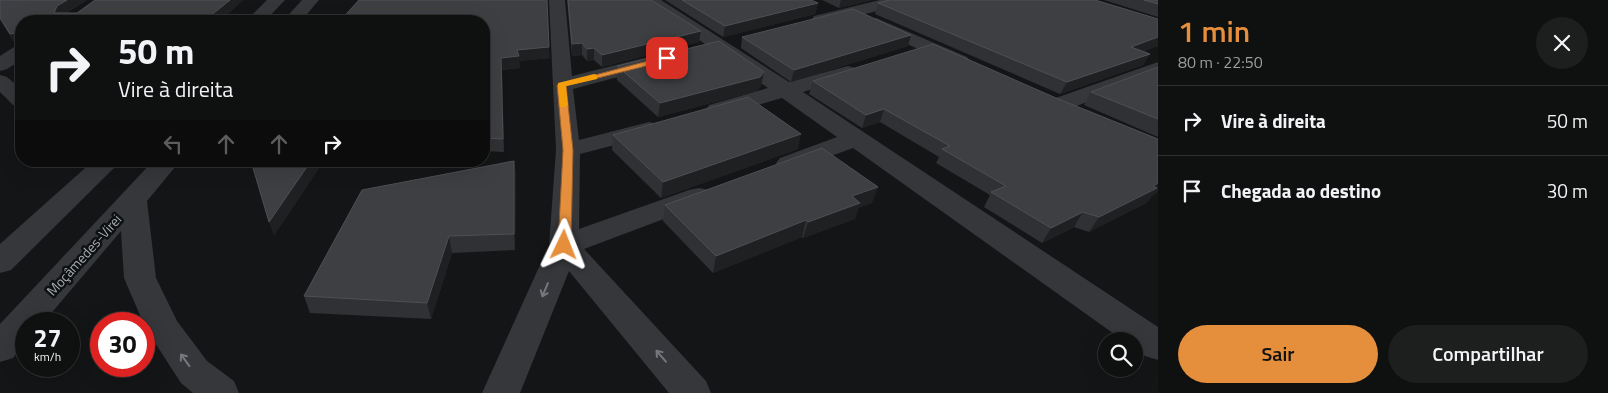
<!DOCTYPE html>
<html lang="pt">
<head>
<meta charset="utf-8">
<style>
  :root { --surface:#0f1010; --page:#1d1e1e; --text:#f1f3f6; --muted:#9b9d9f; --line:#2f3030; --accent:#e58f3d }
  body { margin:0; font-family:"Titillium Web",sans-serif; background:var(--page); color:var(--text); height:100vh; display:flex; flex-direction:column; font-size:19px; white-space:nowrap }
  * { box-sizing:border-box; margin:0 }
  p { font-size:16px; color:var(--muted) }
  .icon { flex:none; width:28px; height:28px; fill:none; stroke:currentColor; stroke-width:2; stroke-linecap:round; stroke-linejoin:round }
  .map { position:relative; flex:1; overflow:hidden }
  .panel { display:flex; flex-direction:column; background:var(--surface); width:450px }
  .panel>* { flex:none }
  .guide { position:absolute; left:15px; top:15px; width:475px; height:152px; border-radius:20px; box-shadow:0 5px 20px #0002,0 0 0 1px var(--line); background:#0f1010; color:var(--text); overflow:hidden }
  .tools { position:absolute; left:1098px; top:332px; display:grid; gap:10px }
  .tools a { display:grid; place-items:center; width:45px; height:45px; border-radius:50%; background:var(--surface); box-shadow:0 5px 20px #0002,0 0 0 1px var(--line); font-size:25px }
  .speed { position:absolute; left:15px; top:312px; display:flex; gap:10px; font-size:25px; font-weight:700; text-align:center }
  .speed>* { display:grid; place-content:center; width:65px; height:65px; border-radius:50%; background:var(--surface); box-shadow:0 5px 20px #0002,0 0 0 1px var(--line); line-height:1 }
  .speed small { font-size:12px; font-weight:400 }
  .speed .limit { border:8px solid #d22; background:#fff; color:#111 }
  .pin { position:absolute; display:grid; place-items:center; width:42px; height:42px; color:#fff; margin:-21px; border-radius:10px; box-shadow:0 2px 8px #0006 }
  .me { position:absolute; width:55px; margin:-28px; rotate:2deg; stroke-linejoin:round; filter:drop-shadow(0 0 4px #0008) }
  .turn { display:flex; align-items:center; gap:18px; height:105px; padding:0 20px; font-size:22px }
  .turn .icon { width:65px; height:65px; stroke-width:2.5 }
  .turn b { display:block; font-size:35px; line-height:42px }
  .lanes { display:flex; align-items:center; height:48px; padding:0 20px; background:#0003; justify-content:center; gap:25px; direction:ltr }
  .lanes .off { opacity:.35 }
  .round { display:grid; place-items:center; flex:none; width:52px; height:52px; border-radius:26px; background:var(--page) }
  .headline { display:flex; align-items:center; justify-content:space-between; height:85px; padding:0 20px }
  h1 { font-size:30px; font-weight:600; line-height:38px; color:var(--accent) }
  .action { display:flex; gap:10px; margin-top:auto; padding:10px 20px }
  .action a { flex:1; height:58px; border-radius:30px; background:var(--accent); color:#111; font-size:20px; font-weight:600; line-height:58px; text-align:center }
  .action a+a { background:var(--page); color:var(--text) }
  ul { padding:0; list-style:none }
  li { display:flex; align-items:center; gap:15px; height:70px; padding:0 20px; border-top:1px solid var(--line) }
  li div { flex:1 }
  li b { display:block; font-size:19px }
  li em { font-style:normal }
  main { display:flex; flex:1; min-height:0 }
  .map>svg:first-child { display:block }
</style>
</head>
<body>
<main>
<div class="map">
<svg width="1158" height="393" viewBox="0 0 1158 393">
  <rect width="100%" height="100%" fill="#141516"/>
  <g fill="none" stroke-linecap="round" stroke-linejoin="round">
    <g fill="#36373b" fill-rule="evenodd">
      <path d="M267 0H285L265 21H246Z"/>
      <path d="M302 0H319L301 21H283Z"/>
      <path d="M549 0H565L572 76 652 56 659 58 662 62 659 66 573 89 579 140 649 122 657 124 661 129 657 134 580 154 579 229 689 190 699 188 709 190 713 196 709 202 584 249 706 381 711 393H669L569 271 520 393H482L549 245 556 150Z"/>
      <path d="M641 0H661L789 82 848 66 855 68 858 72 855 76 803 92 1158 327V360L1145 356 1134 348V341H1124L853 148 798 168 789 171 780 168 776 163 780 158 837 137 782 98 717 117 709 115 706 110 709 105 768 88 713 49 643 4Z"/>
      <path d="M880 0H908L906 4 820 25 814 24 811 20 814 16Z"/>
      <path d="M876 18 967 57 970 61 967 65 960 67 953 65 870 27 867 23 870 19Z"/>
      <path d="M21 45V60L7 69 0 71V56L14 47Z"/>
      <path d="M1158 62V75L1066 110 1058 112 1050 110 1047 105 1050 100Z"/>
      <path d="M0 75 7 77 21 89V107L13 105 0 92Z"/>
      <path d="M93 161H121L11 270 0 273V244Z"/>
      <path d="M153 161H180L147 201 156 278 177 321 207 361 234 381 239 393H193L181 383 146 329 124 278 121 231 42 324H26V342L13 358 0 362V324Z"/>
    </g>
  </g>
  <g fill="#303134">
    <path d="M87 0 66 13H77L95 0H243L220 21H21V50L18 44 16 45 0 19Z"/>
    <path d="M567 0H651L699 42 602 67 594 60 587 61 582 55 572 56Z"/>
    <path d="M665 0H811L818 3 815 14 723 37Z"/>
    <path d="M822 0H872L839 8Z"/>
    <path d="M1104 0H1158V17Z"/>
    <path d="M878 3 1158 46 1144 51 1150 54 1143 65 1060 94 875 14Z"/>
    <path d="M484 21 550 58 519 61 520 68 502 70 504 152 484 151Z"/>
    <path d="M911 35 908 46 791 82 741 48 742 37Z"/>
    <path d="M617 66 761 86 757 91 658 117 617 80Z"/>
    <path d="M1158 67V137L1084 105 1091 92Z"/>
    <path d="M813 81 1056 98 1151 197 1146 203 1089 232 1074 227 1042 243 984 207 990 195 936 163 939 157 880 122 862 128 809 94Z"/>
    <path d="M613 135 798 149 661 198 612 150Z"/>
    <path d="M514 161 516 176 515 250 452 253 431 319 310 313 304 296Z"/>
    <path d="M872 203 858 208 855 219 803 238 802 237 713 273 663 221 665 205Z"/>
  </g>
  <g fill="#1f2022">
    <path d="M67 0H87L62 15 54 13 57 6Z"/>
    <path d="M230 0H243L220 21H204Z"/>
    <path d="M841 0H872L839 8Z"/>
    <path d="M818 3 815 14 723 37 725 26Z"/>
    <path d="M701 31 699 42 602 67V55Z"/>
    <path d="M16 33 18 44 16 45 10 34Z"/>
    <path d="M911 35 908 46 791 82 794 70Z"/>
    <path d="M1158 37V46L1124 58 1131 47Z"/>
    <path d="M582 43V55L572 56V44Z"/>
    <path d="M549 47 550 58 519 61 520 68 502 70 504 152 501 58 517 50Z"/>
    <path d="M594 48V60L587 61V49Z"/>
    <path d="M1150 54 1143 65 1060 94 1067 82Z"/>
    <path d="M764 72 761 86 757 91 658 117 660 103Z"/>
    <path d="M884 109 880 122 862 128 866 115Z"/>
    <path d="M801 134 798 149 661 198 663 182Z"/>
    <path d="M311 161H324L274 236 269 222Z"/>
    <path d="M514 161 516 176 515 250 514 234Z"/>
    <path d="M1158 183V192L1151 197 1146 203 1089 232 1099 217Z"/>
    <path d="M878 187 872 203 858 208 855 219 803 238 808 222 852 196Z"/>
    <path d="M1083 212 1074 227 1042 243 1051 228Z"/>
    <path d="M806 220 802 237 713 273 716 256Z"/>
    <path d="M449 236 452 253 431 319 427 303Z"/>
  </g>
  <g fill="#3d3f42" stroke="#4d5054">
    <path d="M0 0H67L57 6 54 13H77L95 0H230L204 21H21V43H17L16 33 10 34 0 18Z"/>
    <path d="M359 0H547L549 47 517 50 519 56 501 58 503 139 484 138V21H340Z"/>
    <path d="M568 0H651L701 31 602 55 594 48 587 49 582 43 572 44Z"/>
    <path d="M682 0H811L818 3 725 26Z"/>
    <path d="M890 0H1095L1158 19V37L1131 47 1150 54 1067 82 878 3Z"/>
    <path d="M1144 0H1158V4Z"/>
    <path d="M853 9 911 35 794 70 742 37Z"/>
    <path d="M719 41 764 72 760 77 660 103 617 66Z"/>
    <path d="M933 44 1056 98 1158 139V183L1153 186 1157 188 1099 217 1083 212 1051 228 991 192 1006 186 942 149 950 146 884 109 866 115 813 81Z"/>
    <path d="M1158 67V119L1091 92Z"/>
    <path d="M748 97 801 134 663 182 613 135Z"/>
    <path d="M822 148 878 187 852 196 860 203 808 222 806 220 716 256 665 205Z"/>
    <path d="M251 161H311L269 222Z"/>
    <path d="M514 161V234L449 236 427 303 304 296 362 190Z"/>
  </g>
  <defs><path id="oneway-shaft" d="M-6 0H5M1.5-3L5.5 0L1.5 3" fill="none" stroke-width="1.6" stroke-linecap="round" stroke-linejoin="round" transform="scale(1.25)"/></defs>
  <g stroke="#74787e">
    <use href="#oneway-shaft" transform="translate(545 290) rotate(113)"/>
    <use href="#oneway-shaft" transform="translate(661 356) rotate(-131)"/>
    <use href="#oneway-shaft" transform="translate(185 360) rotate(-126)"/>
  </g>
  <path fill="#e58f3d" stroke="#955d28" d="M667 56 670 57V60L566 86 573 150 571 245 569 248H560L558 245 563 150 557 85Z"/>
  <path fill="#f59e0b" d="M594 74 597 75V79L566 86 568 105 566 107H560L558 83Z"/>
  <g text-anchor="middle" stroke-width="5" stroke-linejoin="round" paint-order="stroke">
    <g font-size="14" fill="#a7aeb5" stroke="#0f1011">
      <text transform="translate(84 255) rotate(-48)" y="5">Moçâmedes-Virei</text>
    </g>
  </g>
</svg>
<div class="tools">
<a><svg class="icon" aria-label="search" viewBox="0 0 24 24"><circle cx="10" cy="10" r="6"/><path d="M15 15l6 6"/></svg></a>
</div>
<div class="speed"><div>27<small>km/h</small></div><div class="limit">30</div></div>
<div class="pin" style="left:667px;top:58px;background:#d93025"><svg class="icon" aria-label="arrive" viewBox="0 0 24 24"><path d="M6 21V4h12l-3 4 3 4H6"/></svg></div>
<svg class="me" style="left:564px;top:245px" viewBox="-20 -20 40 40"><path d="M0-17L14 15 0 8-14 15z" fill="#e58f3d" stroke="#fff" stroke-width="4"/></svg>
<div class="guide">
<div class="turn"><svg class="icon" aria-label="right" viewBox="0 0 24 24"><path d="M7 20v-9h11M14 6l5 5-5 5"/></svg><div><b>50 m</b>Vire à direita</div></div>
<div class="lanes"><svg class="icon off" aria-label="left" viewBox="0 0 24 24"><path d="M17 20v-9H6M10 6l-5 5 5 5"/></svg><svg class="icon off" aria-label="ahead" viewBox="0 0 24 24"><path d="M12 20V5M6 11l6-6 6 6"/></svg><svg class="icon off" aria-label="ahead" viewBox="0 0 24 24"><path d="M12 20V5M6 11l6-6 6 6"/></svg><svg class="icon" aria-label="right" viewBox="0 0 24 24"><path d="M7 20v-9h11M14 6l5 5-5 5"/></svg></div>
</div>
</div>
<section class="panel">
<div class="headline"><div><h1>1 min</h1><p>80 m · 22:50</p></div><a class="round"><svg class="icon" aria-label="close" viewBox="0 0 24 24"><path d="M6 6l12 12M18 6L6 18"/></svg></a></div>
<ul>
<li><svg class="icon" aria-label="right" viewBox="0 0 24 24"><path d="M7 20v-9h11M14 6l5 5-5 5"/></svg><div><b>Vire à direita</b></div><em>50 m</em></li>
<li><svg class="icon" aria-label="arrive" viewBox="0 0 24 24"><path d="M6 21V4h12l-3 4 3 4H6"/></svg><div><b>Chegada ao destino</b></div><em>30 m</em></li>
</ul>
<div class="action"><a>Sair</a><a>Compartilhar</a></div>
</section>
</main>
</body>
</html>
